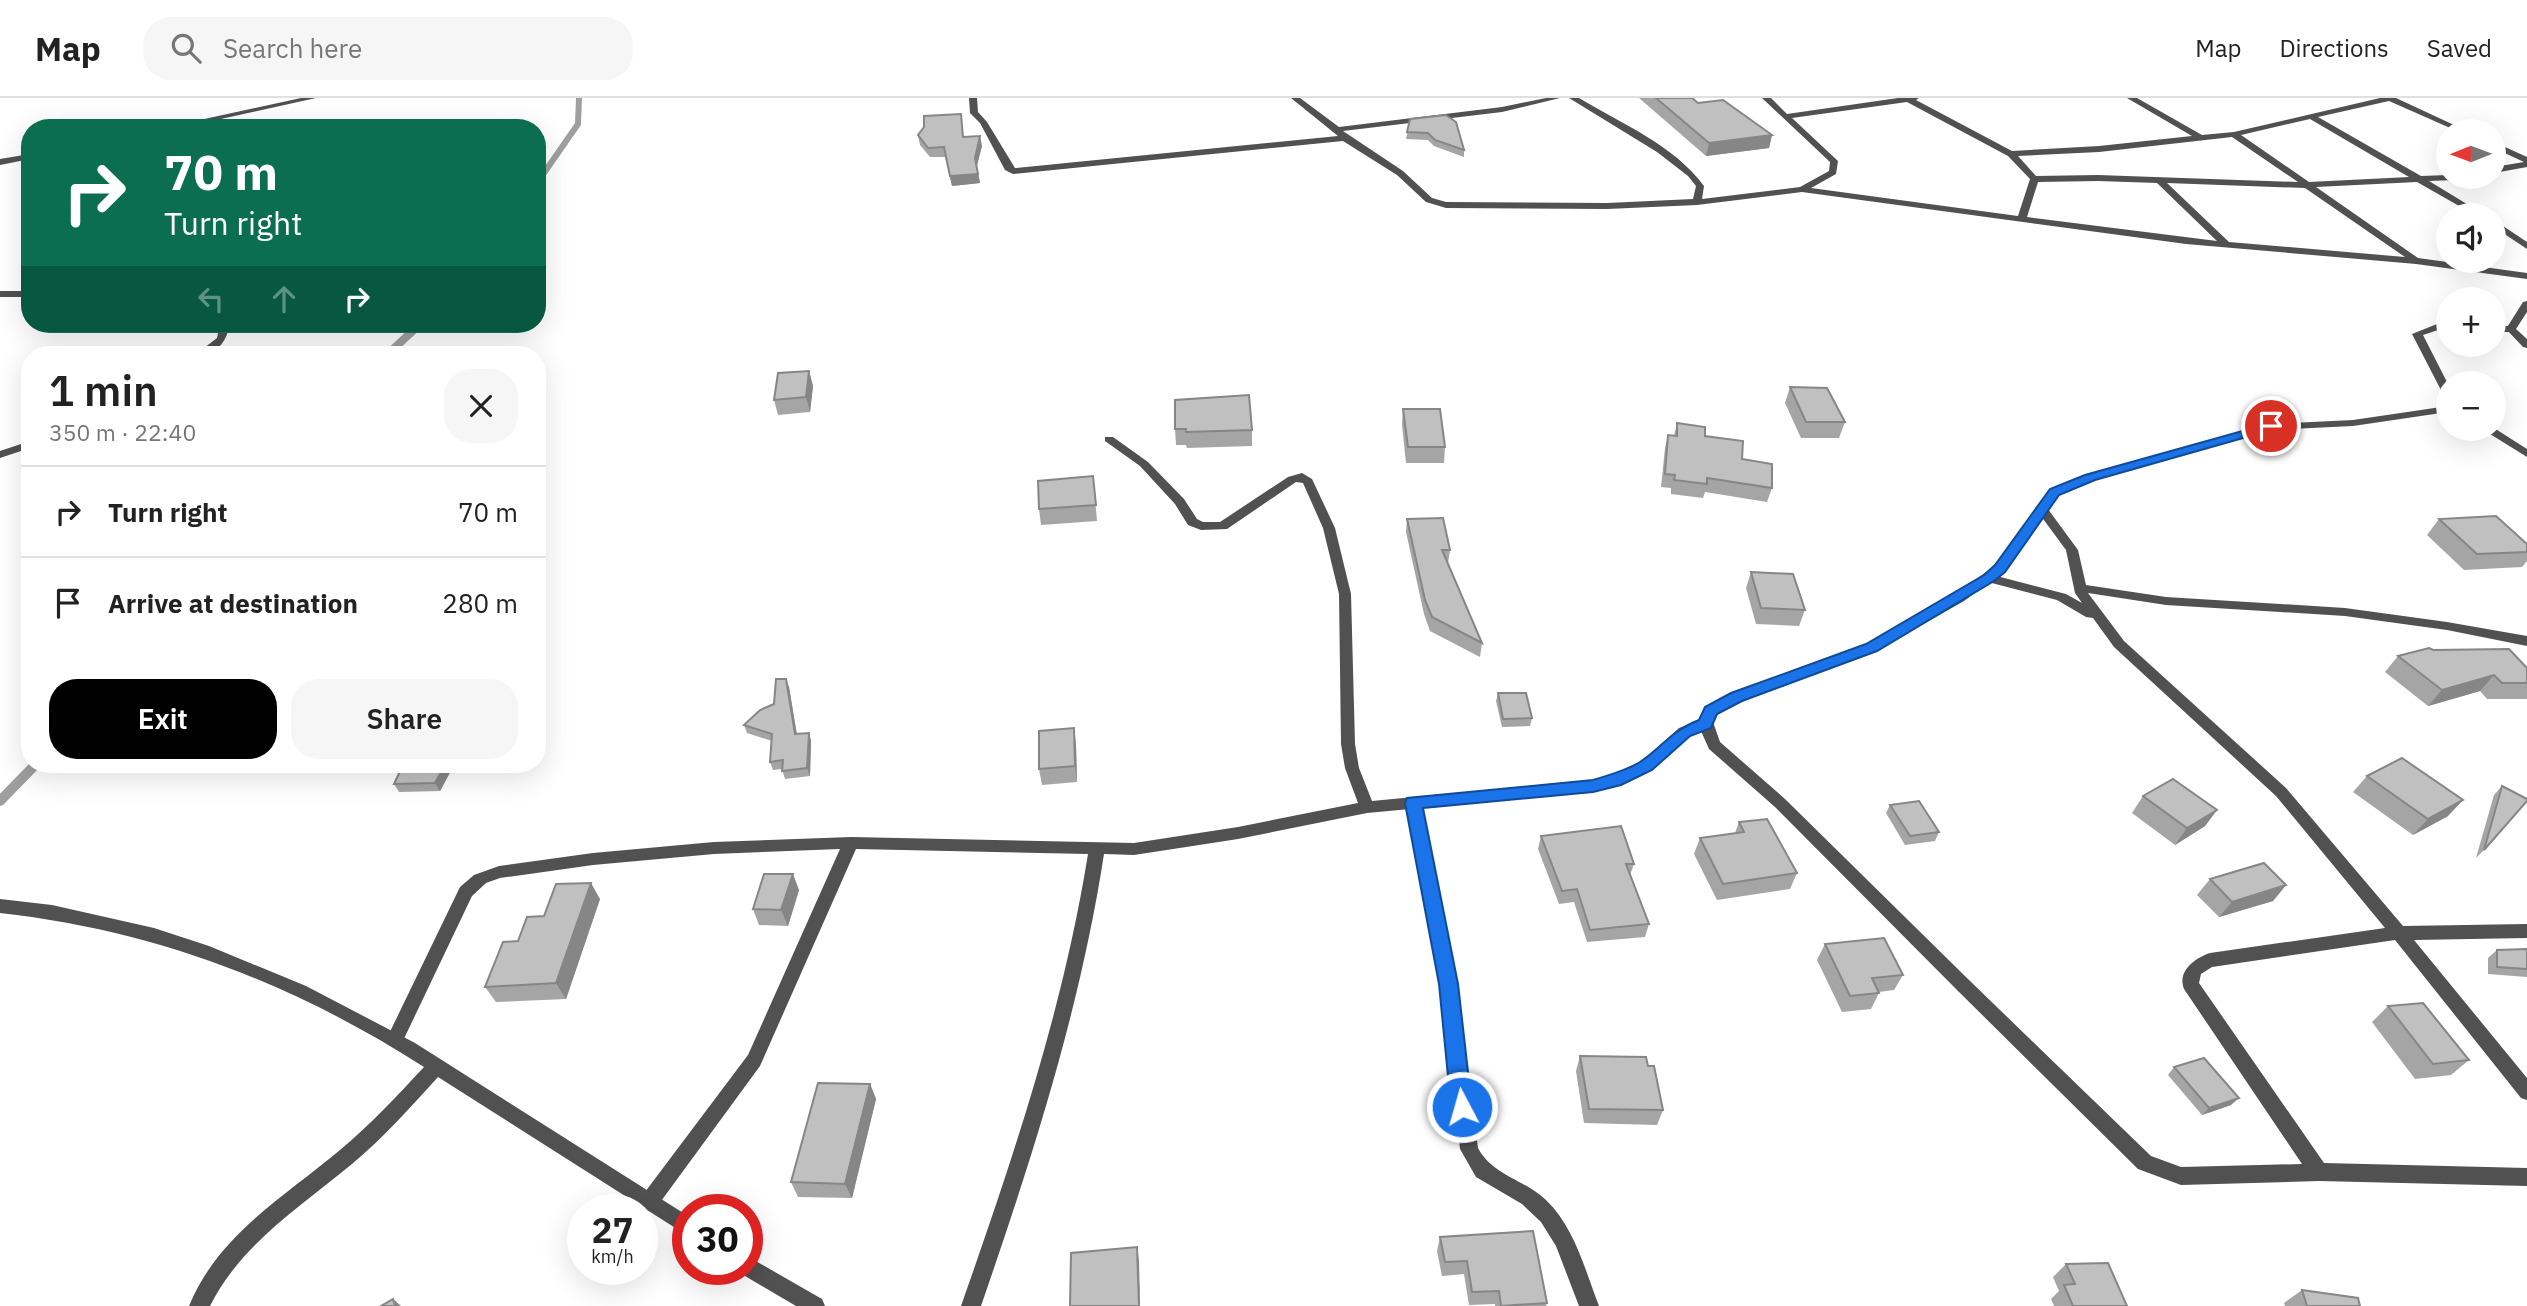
<!DOCTYPE html>
<html lang="en">
<head>
<meta charset="utf-8">
<style>
  :root { --surface:#fff; --page:#f6f6f6; --text:#222; --muted:#767676; --line:#e0e0e0; --accent:#000 }
  body { margin:0; font-family:"IBM Plex Sans",sans-serif; background:var(--page); color:var(--text); height:100vh; display:flex; flex-direction:column; font-size:26px; white-space:nowrap }
  * { box-sizing:border-box; margin:0 }
  p { font-size:23px; color:var(--muted) }
  .icon { flex:none; width:38px; height:38px; fill:none; stroke:currentColor; stroke-width:2; stroke-linecap:round; stroke-linejoin:round }
  .map { position:relative; flex:1; overflow:hidden }
  .side { position:absolute; left:21px; top:248px; width:525px; height:427px; display:flex; flex-direction:column; background:var(--surface); border-radius:28px; box-shadow:0 7px 28px #0002 }
  .side>* { flex:none }
  .guide { position:absolute; left:21px; top:21px; width:525px; height:214px; border-radius:28px; box-shadow:0 7px 28px #0002; background:#0b6e4f; color:#fff; overflow:hidden }
  .needle { width:46px; rotate:269deg }
  .controls { position:absolute; left:2436px; top:21px; display:grid; gap:14px }
  .controls a { display:grid; place-items:center; width:70px; height:70px; border-radius:50%; background:var(--surface); box-shadow:0 7px 28px #0002; font-size:35px }
  .speed { position:absolute; left:567px; top:1096px; display:flex; gap:14px; font-size:35px; font-weight:700; text-align:center }
  .speed>* { display:grid; place-content:center; width:91px; height:91px; border-radius:50%; background:var(--surface); box-shadow:0 7px 28px #0002; line-height:1 }
  .speed small { font-size:18px; font-weight:400 }
  .speed .limit { border:10px solid #d22; background:#fff; color:#111 }
  .pin { position:absolute; display:grid; place-items:center; width:60px; height:60px; color:#fff; margin:-30px; border:4px solid #fff; border-radius:50%; box-shadow:0 2px 7px #0007 }
  .me { position:absolute; width:77px; margin:-38px; rotate:354deg; stroke-linejoin:round; filter:drop-shadow(0 0 5px #0008) }
  .turn { display:flex; align-items:center; gap:24px; height:147px; padding:0 28px; font-size:32px }
  .turn .icon { width:91px; height:91px; stroke-width:2.5 }
  .turn b { display:block; font-size:49px; line-height:60px }
  .lanes { display:flex; align-items:center; height:66px; padding:0 28px; background:#0003; justify-content:center; gap:35px; direction:ltr }
  .lanes .off { opacity:.35 }
  .round { display:grid; place-items:center; flex:none; width:74px; height:74px; border-radius:28px; background:var(--page) }
  .overview { display:flex; align-items:center; justify-content:space-between; height:119px; padding:0 28px }
  h1 { font-size:42px; font-weight:600; line-height:52px }
  .primary-button { display:flex; gap:14px; margin-top:auto; padding:14px 28px }
  .primary-button a { flex:1; height:80px; border-radius:28px; background:var(--accent); color:#fff; font-size:28px; font-weight:600; line-height:80px; text-align:center }
  .primary-button a+a { background:var(--page); color:var(--text) }
  ul { padding:0; list-style:none }
  li { display:flex; align-items:center; gap:21px; height:91px; padding:0 28px; border-top:2px solid var(--line) }
  li div { flex:1 }
  li b { display:block; font-size:26px }
  li em { font-style:normal }
  header { display:flex; align-items:center; gap:42px; box-sizing:border-box; height:98px; padding:0 35px; background:var(--surface); border-bottom:2px solid var(--line) }
  header strong { font-size:33px }
  nav { display:flex; gap:38px; margin-inline-start:auto; font-size:24px }
  .search { width:490px; height:63px; background:var(--page); display:flex; align-items:center; gap:18px; box-sizing:border-box; padding:0 24px; border-radius:28px; color:var(--muted); font-size:26px }
  .map>svg:first-child { display:block }
</style>
</head>
<body>
<header>
<strong>Map</strong>
<div class="search"><svg class="icon" aria-label="search" viewBox="0 0 24 24"><circle cx="10" cy="10" r="6"/><path d="M15 15l6 6"/></svg>Search here</div>
<nav><a>Map</a><a>Directions</a><a>Saved</a></nav>
</header>
<div class="map">
<svg width="2527" height="1208" viewBox="0 0 2527 1208">
  <rect width="100%" height="100%" fill="#fff"/>
  <g fill="none" stroke-linecap="round" stroke-linejoin="round">
    <path stroke="#9f9f9f" stroke-width="6" d="M537 85 578 26 579 0"/>
    <path stroke="#9f9f9f" stroke-width="8" d="M387 257 420 226"/>
    <path stroke="#9f9f9f" stroke-width="10" d="M0 703 35 667"/>
    <g fill="#515151" fill-rule="evenodd">
      <rect x="0" y="193" width="30" height="6"/>
      <path d="M220 226H230C226 246 216 257 195 257L217 240Z"/>
      <path d="M2437 226H2448V232H2438L2423 237 2448 286V299L2443 296 2412 236Z"/>
      <path d="M2494 228H2511L2516 231 2511 234H2494Z"/>
      <path d="M2448 308V314L2353 328 2272 332 2094 382 2059 397 2004 473 1964 503 1876 553 1742 602 1716 617 1712 621 1720 644 1785 701 1970 883 1972 888 1970 893 1964 895 1958 893 1775 709 1709 651 1701 633C1681 641 1670 657 1654 670 1637 683 1613 688 1593 694L1367 715 1238 741 1134 757 1104 756C1080 912 1032 1060 981 1208H961C1013 1060 1063 912 1088 756L856 751 760 968 656 1110 649 1113 642 1110 639 1104 642 1098 748 957 840 751 714 756 593 767 500 780 486 785 472 798 401 947 395 950 389 947 386 942 460 789 474 777 499 768 593 755 714 744 851 739 1134 745 1238 729 1358 705 1345 670 1341 646 1339 496 1323 430 1303 385 1296 384 1227 431 1201 432 1188 427 1175 406 1140 368 1105 343V339H1113L1148 364 1184 401 1197 421 1203 424H1220L1288 379 1302 375 1312 381 1335 430 1351 496 1355 646 1359 670 1372 703 1593 682 1617 676 1642 664 1679 630 1698 623 1706 609 1732 596 1866 547 1954 497 1996 467 2051 391 2086 378 2271 326 2353 322Z"/>
      <path d="M2494 330 2527 351V359L2482 331Z"/>
      <path d="M30 343V350L0 360V353Z"/>
    </g>
    <g fill="#515151" fill-rule="evenodd">
      <path d="M301 0H316L180 30H163Z"/>
      <path d="M969 0H977L978 14 987 24 1015 70 1338 38 1291 0H1300L1339 29 1502 9 1546 0H1560L1502 14 1343 33 1403 73 1432 100 1446 104 1607 105 1693 101 1696 88 1688 78 1657 54 1569 0H1579C1622 26 1674 47 1704 88L1702 101 1800 89 1829 73 1830 64 1762 0H1771L1787 16 1898 0H1919L1916 2 2012 53 2099 48 2192 38 2127 0H2137L2202 37 2234 34 2380 0H2396L2467 33H2457L2389 3 2318 19 2421 78 2448 77V79H2459L2455 82 2429 83 2485 117H2475L2417 84 2316 89 2418 160 2527 175V181L2416 166 2186 146 1802 94 1697 107 1607 111 1446 110 1426 104 1397 77 1343 43 1013 76 1005 72 980 25 970 15ZM1907 4 2008 58 2030 81 2018 118 1811 90 1836 76 1838 63 1792 20ZM2310 21 2409 79 2309 84 2241 37ZM2232 39 2298 84 2098 77 2036 78 2018 58 2099 54ZM2098 83 2157 85 2217 143 2027 119 2038 84ZM2167 85 2305 90 2405 159 2229 144Z"/>
      <path d="M2494 44 2527 59V69L2494 75V69L2524 64 2494 50Z"/>
      <path d="M30 56V61L0 67V61Z"/>
      <path d="M2494 122 2527 144V151L2494 129Z"/>
      <path d="M2527 203V214L2516 231 2527 241V250L2523 249 2506 231 2523 204Z"/>
      <path d="M2041 406 2045 407 2078 452 2086 487 2166 499 2345 510 2447 524 2527 538V548L2447 532 2345 518 2166 507 2088 495 2124 543 2286 690 2403 828 2527 826V840L2414 842 2527 980V1002L2521 1000 2395 842 2212 869 2201 876 2199 885 2324 1065 2527 1070V1088L2319 1083 2181 1087 2138 1071 1958 893 1956 888 1958 883 1964 881 1970 883 2151 1058 2181 1069 2302 1066 2184 891C2177 873 2195 860 2210 855L2385 830 2276 698 2114 549 2093 520 2086 519 2057 502 1984 483 1983 480 1989 476 2066 496 2082 505 2075 495 2066 452 2035 410Z"/>
      <path d="M1413 699 1418 701 1421 705 1456 886 1478 1050C1493 1078 1524 1081 1546 1102 1575 1130 1585 1172 1599 1208H1579L1556 1148 1541 1124 1522 1106 1476 1079 1460 1051 1440 886 1405 705 1408 701Z"/>
      <path d="M0 801 52 807 154 830 209 848 306 888 415 945 688 1118V1138L438 979C411 1009 383 1040 352 1066 300 1109 241 1146 210 1208H189C218 1137 284 1099 340 1052 370 1027 397 998 424 969 293 885 154 832 0 815Z"/>
      <path d="M747 1158 822 1201 825 1208H796L740 1175 738 1171H747Z"/>
    </g>
  </g>
  <g fill="#a5a5a5">
    <path d="M1639 0H1692L1698 5 1772 37 1769 50 1706 58Z"/>
    <path d="M1410 21 1464 52V59L1434 48 1428 42 1406 41Z"/>
    <path d="M918 37 964 39 982 48 977 68 980 85 952 88 945 59H930L920 47Z"/>
    <path d="M809 273 813 288 810 314 778 317 774 302Z"/>
    <path d="M1790 289 1845 324 1839 340H1801L1785 305Z"/>
    <path d="M1403 311 1445 349 1444 365H1406L1402 327Z"/>
    <path d="M1677 325 1742 361 1772 390 1767 404 1705 394 1703 400 1671 396V390L1661 389 1665 350 1668 337 1674 338Z"/>
    <path d="M1175 331 1252 332V348L1187 350 1186 347H1176Z"/>
    <path d="M1093 378 1097 423 1041 427 1039 411Z"/>
    <path d="M1407 421 1450 452 1448 465 1482 545 1480 559 1430 533 1424 516 1406 434Z"/>
    <path d="M2439 421 2527 446V463L2522 469 2464 472 2427 437Z"/>
    <path d="M1751 474 1805 512 1799 528 1756 526 1746 490Z"/>
    <path d="M2433 552 2527 570V601H2487L2480 593 2428 608 2385 574 2398 558Z"/>
    <path d="M789 589 797 636 809 635 811 643 810 678 785 681 782 671 773 672 770 664 772 643 747 635 744 627 774 606Z"/>
    <path d="M1498 595 1532 620 1530 628 1502 629 1496 603Z"/>
    <path d="M1074 630 1076 647 1077 684 1042 687 1039 671Z"/>
    <path d="M454 667 440 693 399 694 394 686Z"/>
    <path d="M2367 678 2448 718 2413 737 2353 694Z"/>
    <path d="M2502 688 2484 752 2476 760 2494 697Z"/>
    <path d="M2143 698 2217 712 2205 728 2175 747 2132 715Z"/>
    <path d="M1890 707 1939 734 1935 743 1905 747 1886 715Z"/>
    <path d="M1739 724 1797 775 1790 791 1717 802 1694 756 1700 740 1735 735Z"/>
    <path d="M1541 738 1634 766 1630 777 1649 826 1645 839 1587 844 1574 804 1559 806 1538 751Z"/>
    <path d="M2210 781 2286 787 2273 803 2219 819 2197 797Z"/>
    <path d="M799 792 788 828 759 827 753 811Z"/>
    <path d="M600 801 566 901 496 904 485 889 544 818Z"/>
    <path d="M1825 846 1903 877 1894 892 1879 894V895L1871 911 1842 914 1817 862Z"/>
    <path d="M2527 851V879L2488 876V860L2497 852Z"/>
    <path d="M2388 908 2469 962 2451 977 2415 981 2372 924Z"/>
    <path d="M1580 958 1648 968 1663 1012 1657 1027 1584 1025 1576 973Z"/>
    <path d="M2174 969 2231 1007 2202 1017 2168 977Z"/>
    <path d="M870 986 876 1001 852 1100 798 1099 791 1084Z"/>
    <path d="M1440 1139 1547 1205 1546 1208H1495V1206L1469 1207 1464 1176 1442 1178 1437 1153Z"/>
    <path d="M2066 1166 2127 1208H2054L2051 1201 2059 1193 2053 1179Z"/>
    <path d="M2302 1192 2360 1208H2285L2284 1205Z"/>
  </g>
  <g fill="#868686">
    <path d="M1772 37 1769 50 1706 58 1709 45Z"/>
    <path d="M980 38 982 48 976 70 975 60Z"/>
    <path d="M978 76 980 85 952 88 950 78Z"/>
    <path d="M809 273 813 288 810 314 806 299Z"/>
    <path d="M2494 577 2480 593 2428 608 2442 592Z"/>
    <path d="M786 581 789 589 798 645 795 636Z"/>
    <path d="M1074 630 1076 647 1077 684 1075 668Z"/>
    <path d="M809 635 811 643 810 678 807 670Z"/>
    <path d="M445 667H454L440 693 435 685Z"/>
    <path d="M2463 702 2448 718 2413 737 2428 721Z"/>
    <path d="M2217 712 2205 728 2175 747 2187 730Z"/>
    <path d="M793 776 799 792 788 828 781 812Z"/>
    <path d="M591 785 600 801 566 901 556 885Z"/>
    <path d="M2286 787 2273 803 2219 819 2232 804Z"/>
    <path d="M870 986 876 1001 852 1100 845 1086Z"/>
    <path d="M2239 1000 2231 1007 2202 1017 2209 1010Z"/>
    <path d="M1137 1149 1139 1163 1140 1208H1139Z"/>
    <path d="M393 1201 401 1208H395Z"/>
  </g>
  <g fill="#c0c0c0" stroke="#868686" stroke-width="2">
    <path d="M1656 0H1692L1698 5 1723 2 1772 37 1709 45Z"/>
    <path d="M961 16 963 39 980 38 975 60 978 76 950 78 944 49 928 50 918 37 924 29V18Z"/>
    <path d="M1446 17 1456 24 1464 52 1435 42 1428 35 1407 34 1410 21Z"/>
    <path d="M809 273 806 299 774 302 778 275Z"/>
    <path d="M1790 289 1827 290 1845 324H1806Z"/>
    <path d="M1249 297 1252 332 1186 334V331H1175V302Z"/>
    <path d="M1403 311H1440L1445 349H1408Z"/>
    <path d="M1677 325 1705 329V338L1743 343 1742 361 1772 366V390L1707 380V386L1674 382 1675 377 1665 376 1668 337 1677 338Z"/>
    <path d="M1093 378 1096 407 1039 411 1038 383Z"/>
    <path d="M2496 418 2527 446V454L2477 456 2439 421Z"/>
    <path d="M1443 420 1450 452H1442L1482 545 1432 519 1425 502 1407 421Z"/>
    <path d="M1751 474 1793 476 1805 512 1761 510Z"/>
    <path d="M2429 550 2433 552 2509 551 2527 570V585H2502L2494 577 2442 592 2398 558Z"/>
    <path d="M776 581H786L795 636 809 635 807 670 782 673 783 662 770 664 772 636 744 627 760 612 774 606Z"/>
    <path d="M1498 595H1526L1532 620 1503 621Z"/>
    <path d="M1074 630 1075 668 1039 671V633Z"/>
    <path d="M2402 660 2463 702 2428 721 2367 678Z"/>
    <path d="M403 667H445L435 685 394 686Z"/>
    <path d="M2173 681 2217 712 2187 730 2143 698Z"/>
    <path d="M2502 688 2527 701V703L2484 752Z"/>
    <path d="M1919 703 1939 734 1910 738 1890 707Z"/>
    <path d="M1767 721 1797 775 1723 786 1700 740 1744 734 1739 724Z"/>
    <path d="M1621 728 1634 766H1626L1649 826 1590 832 1577 791 1562 793 1541 738Z"/>
    <path d="M2264 765 2286 787 2232 804 2210 781Z"/>
    <path d="M764 776H793L781 812 753 811Z"/>
    <path d="M591 785 556 885 485 889 503 844 518 843 527 819 544 818 556 786Z"/>
    <path d="M1884 840 1903 877 1872 880 1879 895 1850 898 1825 846Z"/>
    <path d="M2527 851V871L2497 869V852Z"/>
    <path d="M2423 905 2469 962 2433 966 2388 908Z"/>
    <path d="M1580 958 1646 959 1648 968H1654L1663 1012 1589 1011Z"/>
    <path d="M2204 960 2239 1000 2209 1010 2174 969Z"/>
    <path d="M818 985 870 986 845 1086 791 1084Z"/>
    <path d="M1533 1133 1547 1205 1501 1208 1499 1193 1472 1194 1467 1163 1445 1164 1440 1139Z"/>
    <path d="M1137 1149 1139 1208H1070L1071 1155Z"/>
    <path d="M2108 1165 2127 1208H2073L2064 1187 2075 1186 2066 1166Z"/>
    <path d="M2302 1192 2358 1200 2360 1208H2307Z"/>
    <path d="M393 1201 395 1208H381Z"/>
  </g>
  <path fill="#1a73e8" stroke="#114b97" stroke-width="2" d="M2271 325 2275 326V331L2095 382 2059 397 2005 474 1994 483 1877 553 1742 603 1717 616 1711 630 1690 638 1652 672 1621 687 1593 694 1423 710 1458 886 1472 1009 1469 1015 1462 1018 1454 1015 1451 1009 1439 886 1405 705 1407 700 1593 682C1609 677 1626 673 1640 664 1664 648 1669 634 1699 622L1705 609 1731 595 1866 546 1984 477 1995 467 2050 391 2085 377Z"/>
</svg>
<div class="controls">
<a><svg class="needle" viewBox="-14 -14 28 28"><path d="M0-13l5 13h-10z" fill="#e53935"/><path d="M0 13l5-13h-10z" fill="#767676"/></svg></a>
<a><svg class="icon" aria-label="sound" viewBox="0 0 24 24"><path d="M4 9h4l5-4v14l-5-4H4zM17 9q2 3 0 6"/></svg></a>
<a>+</a>
<a>−</a>
</div>
<div class="speed"><div>27<small>km/h</small></div><div class="limit">30</div></div>
<div class="pin" style="left:2271px;top:328px;background:#d93025"><svg class="icon" aria-label="arrive" viewBox="0 0 24 24"><path d="M6 21V4h12l-3 4 3 4H6"/></svg></div>
<svg class="me" style="left:1462px;top:1009px" viewBox="-20 -20 40 40"><circle r="17" fill="#1a73e8" stroke="#fff" stroke-width="3"/><path d="M0-11L8 9 0 5-8 9z" fill="#fff"/></svg>
<div class="guide">
<div class="turn"><svg class="icon" aria-label="right" viewBox="0 0 24 24"><path d="M7 20v-9h11M14 6l5 5-5 5"/></svg><div><b>70 m</b>Turn right</div></div>
<div class="lanes"><svg class="icon off" aria-label="left" viewBox="0 0 24 24"><path d="M17 20v-9H6M10 6l-5 5 5 5"/></svg><svg class="icon off" aria-label="ahead" viewBox="0 0 24 24"><path d="M12 20V5M6 11l6-6 6 6"/></svg><svg class="icon" aria-label="right" viewBox="0 0 24 24"><path d="M7 20v-9h11M14 6l5 5-5 5"/></svg></div>
</div>
<section class="side">
<div class="overview"><div><h1>1 min</h1><p>350 m · 22:40</p></div><a class="round"><svg class="icon" aria-label="close" viewBox="0 0 24 24"><path d="M6 6l12 12M18 6L6 18"/></svg></a></div>
<ul>
<li><svg class="icon" aria-label="right" viewBox="0 0 24 24"><path d="M7 20v-9h11M14 6l5 5-5 5"/></svg><div><b>Turn right</b></div><em>70 m</em></li>
<li><svg class="icon" aria-label="arrive" viewBox="0 0 24 24"><path d="M6 21V4h12l-3 4 3 4H6"/></svg><div><b>Arrive at destination</b></div><em>280 m</em></li>
</ul>
<div class="primary-button"><a>Exit</a><a>Share</a></div>
</section>
</div>
</body>
</html>
